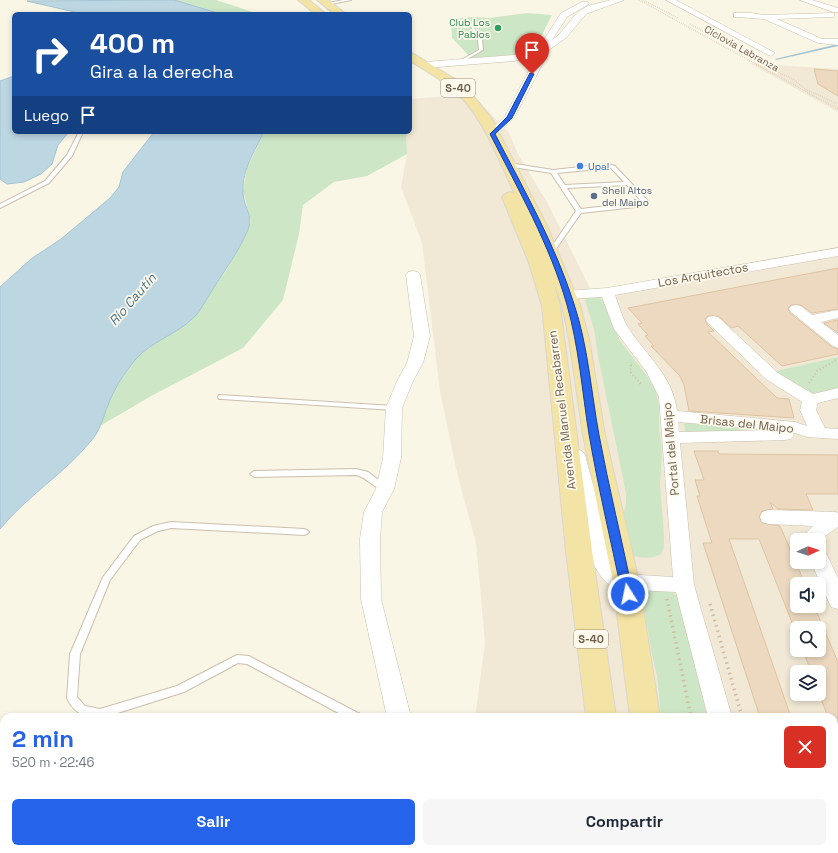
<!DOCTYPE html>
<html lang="es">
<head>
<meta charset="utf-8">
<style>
  :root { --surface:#fff; --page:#f6f6f7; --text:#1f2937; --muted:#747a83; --accent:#2563eb }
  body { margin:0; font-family:"Space Grotesk",sans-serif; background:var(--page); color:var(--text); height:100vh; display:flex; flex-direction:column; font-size:15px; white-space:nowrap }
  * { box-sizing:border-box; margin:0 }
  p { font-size:13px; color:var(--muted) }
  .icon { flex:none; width:22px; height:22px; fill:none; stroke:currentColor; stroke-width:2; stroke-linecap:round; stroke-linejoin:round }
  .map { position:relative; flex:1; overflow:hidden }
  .sheet { position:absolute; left:0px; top:713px; width:838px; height:140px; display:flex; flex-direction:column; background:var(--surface); border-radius:12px 12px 0 0; box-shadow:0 2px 6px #0003 }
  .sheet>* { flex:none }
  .hud { position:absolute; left:12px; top:12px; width:400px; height:122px; border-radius:6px; box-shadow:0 2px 6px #0003; background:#1a4fa0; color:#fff; overflow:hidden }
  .needle { width:26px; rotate:87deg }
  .controls { position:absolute; left:790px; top:533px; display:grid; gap:8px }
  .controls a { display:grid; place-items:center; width:36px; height:36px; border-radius:6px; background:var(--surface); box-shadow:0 2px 6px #0003; font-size:20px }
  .pin { position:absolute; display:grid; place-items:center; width:34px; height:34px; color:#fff; margin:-41px -17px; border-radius:50% 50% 50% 0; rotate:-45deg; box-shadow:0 0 4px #0007 }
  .pin .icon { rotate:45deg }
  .me { position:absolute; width:44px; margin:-22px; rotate:350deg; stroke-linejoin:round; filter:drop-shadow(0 0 3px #0008) }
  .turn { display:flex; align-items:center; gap:14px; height:84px; padding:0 12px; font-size:18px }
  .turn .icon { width:52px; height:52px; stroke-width:2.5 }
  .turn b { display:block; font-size:28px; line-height:34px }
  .then { display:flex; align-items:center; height:38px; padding:0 12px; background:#0003; gap:8px; font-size:15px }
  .round { display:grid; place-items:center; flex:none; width:42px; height:42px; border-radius:6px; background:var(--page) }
  .head { display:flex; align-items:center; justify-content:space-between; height:68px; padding:0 12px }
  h1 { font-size:24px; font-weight:800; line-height:30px; color:var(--accent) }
  .primary-button { display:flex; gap:8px; margin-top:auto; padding:8px 12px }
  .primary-button a { flex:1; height:46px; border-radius:6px; background:var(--accent); color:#fff; font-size:16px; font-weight:800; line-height:46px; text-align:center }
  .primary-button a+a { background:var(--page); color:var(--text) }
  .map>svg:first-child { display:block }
</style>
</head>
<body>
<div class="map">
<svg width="838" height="853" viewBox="0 0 838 853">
  <rect width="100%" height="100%" fill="#faf6e6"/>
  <g fill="#f1e9d5" fill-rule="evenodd">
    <path d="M749 63 838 69V112Z"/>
    <path d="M472 94 509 133 518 154 548 204 592 292 838 248V853H458V849H834V717H475L485 643 476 543 457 473 440 391 422 243 401 187 407 154 406 132H410V99ZM797 540H819V562H797ZM797 584H819V606H797ZM797 628H819V650H797ZM797 672H819V694H797Z"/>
  </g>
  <g fill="#cde6c5">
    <path d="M174 0H216L259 14H221Z"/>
    <path d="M527 13 552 15C547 24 542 38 535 45 522 59 489 57 471 58L452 38 451 19 473 17 490 18Z"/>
    <path d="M264 132H406L407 154 367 176 334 182 303 205 299 234 283 300 243 348 153 395 100 426 108 404 119 382 129 367 138 357 152 345 191 321 227 269 248 231 251 221 243 191 247 168Z"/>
    <path d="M598 296 603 301 620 341 647 376 656 391 659 406V429L662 451 660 484 664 535V547L661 554C650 560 639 558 627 554L621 523 626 505V493L599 361 594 329 585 300 587 297Z"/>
    <path d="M838 357V388L810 395 772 372Z"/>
    <path d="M688 423 779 431 689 433 685 431 684 424Z"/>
    <path d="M663 590 673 593 679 597 707 717H661L657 676 652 655 642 596 651 591Z"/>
    <path d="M676 849H754L756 853H676Z"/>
  </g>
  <g fill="#bcd6e2" stroke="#a3c4d3">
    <path d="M174 0 221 14H83L27 1Z"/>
    <path d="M14 76V132H69L58 145 52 164 41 174 24 182 7 184 0 179V81Z"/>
    <path d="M154 132H264C255 150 242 170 243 191 243 208 255 215 247 232 238 252 225 270 213 289 206 299 200 313 190 321 174 335 151 342 136 359 124 373 114 389 108 405 103 418 100 431 91 441 64 474 28 495 0 529V287L31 259 61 239 110 198 119 187 123 172Z"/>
  </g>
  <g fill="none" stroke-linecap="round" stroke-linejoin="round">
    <path fill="#a3c4d3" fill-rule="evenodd" d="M838 44V46L776 60 775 59Z"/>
  </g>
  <g fill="#edd9c0" stroke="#dec3a2">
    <path d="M814 69 838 71V96L818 84Z"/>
    <path d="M838 268V309L812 313 801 305H791L788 308 790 313 832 347 838 349V354L782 366 738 326 732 328 718 316H708L705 319 707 324 714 331 708 332 755 377 777 398 789 399 794 418 689 411 684 385 680 376 651 346H654L645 336 648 335 638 324 642 323 628 308Z"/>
    <path d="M838 320V333L824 323Z"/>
    <path d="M694 451H718L719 454 838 455V494H806L813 510 778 509 770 502 773 509 762 511 759 516 762 523 780 526 805 584H797V606H814L838 662V740L834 731V717H828L819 694V672H811L803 650H819V628H797V635L759 539H729L791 717H760L703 543H712L697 496H700L695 480H704Z"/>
  </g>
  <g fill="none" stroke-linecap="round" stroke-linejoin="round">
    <defs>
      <g id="service">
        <path d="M343 0H351L326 5 324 4Z"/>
        <path d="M469 23H471L482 40 483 50 462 62 460 61 461 60 479 50 478 40Z"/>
        <path d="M79 132H83L72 156 49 183 0 208V204L45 181 67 155Z"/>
        <path d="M509 163 553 170 608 164 615 166 649 202 644 206 581 213 553 253H549L548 252 576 211 551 173 507 166 506 165ZM608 168H611L624 182 565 185 557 173ZM627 185 642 202 581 209 567 188Z"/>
        <path d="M219 395 394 406 398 408 394 410 222 399H219L218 397Z"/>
        <path d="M356 469 368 472 388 487 389 489 388 491C379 493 367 477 356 475L254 477 250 474 254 471Z"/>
        <path d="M171 522 304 529 307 530 309 532 307 534 304 535 171 528 158 531 140 540 110 580 80 654 77 697 85 706 100 709 177 686 237 655 249 656 262 663 360 714 362 717H346L247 664 238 663 184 692 105 717C87 717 75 716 67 698L70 654 103 577 134 536 153 526Z"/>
      </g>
      <g id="minor">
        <path d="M611 0H624L586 14 566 38 543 54V63L514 118 496 136H488L487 134 505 116 533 63 534 57 514 61 425 68 420 65 425 62 514 55 536 51 547 44 543 41 561 13 582 2H588L589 4 567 17 552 40C564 32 571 17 581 10 589 4 601 3 611 0Z"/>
        <path d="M666 0H676L775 53 771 56 768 55Z"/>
        <path d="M800 0H812L838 8V12H833Z"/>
        <path d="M734 13H751L764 15 834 13V17H831L777 19 822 39H838V45L818 43 764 19 737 17H734Z"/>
        <path d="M838 248V256L615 295C619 306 623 320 629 329 648 357 673 377 677 411L795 422 807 426 800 410 802 402 766 379 708 323 706 320 708 317 713 316 718 317 778 373 813 394 838 388V398L818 403 816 410 825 428 838 429V439L807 437 792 432 794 435 791 439 785 440 680 443 694 585 732 717H708L676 592 617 589C607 585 600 576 595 567L567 455 570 451 576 449 582 451 585 455 614 564 623 574 673 577 659 397 646 371 614 329 602 297 567 299 562 298 560 295 562 292 567 291 607 288ZM678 422 770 430 679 432Z"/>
        <path d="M413 271 418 272 420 275 430 336 423 363 413 381 402 408 401 458 394 489 382 512 380 539 381 599 411 717H387L361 599 360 539 364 512 376 489 383 458 386 408 397 381 407 363 414 336 406 275 408 272Z"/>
        <path d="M796 305 801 306 812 315 838 310V318L821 322 838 335V348L833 346 791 312 789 309 791 306Z"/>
        <path d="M769 510 836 512 838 513V527L825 536 821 545H819V540H804L807 532 813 526 769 524 762 522 760 517 762 512Z"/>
        <path d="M819 551 826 553 838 578V609L831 607 811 562H819Z"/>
        <path d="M411 849H437L438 853H412Z"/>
        <path d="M766 849H794L796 853H768Z"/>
      </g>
      <g id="primary">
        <path d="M298 0H309L326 14H315Z"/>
        <path d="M317 0H328L346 14H334Z"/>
        <path d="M410 53 414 54 458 81 474 97 492 119 547 226 580 305 589 339 605 435 639 582 660 717H630L613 582 583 435 569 339 562 305 553 281 560 306 592 551 616 717H586L566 551 542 306 529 263 502 197 505 194 510 192 515 194C497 157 482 112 449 86 437 77 423 69 410 61Z"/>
        <path d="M596 849H630L631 853H597Z"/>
        <rect x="640" y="849" width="34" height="4"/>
      </g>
    </defs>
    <use href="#service" stroke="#cbbfad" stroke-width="2"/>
    <use href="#minor" stroke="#cbbfad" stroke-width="1"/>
    <use href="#primary" stroke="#dad6d1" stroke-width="2"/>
    <g stroke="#d2bda3" stroke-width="1.5" stroke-dasharray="0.5 1.5" stroke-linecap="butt">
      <path d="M639 0 838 109"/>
      <path d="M643 0 678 18"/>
      <path d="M690 24 710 35"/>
      <path d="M723 42 743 53"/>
      <path d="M758 61 766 67 793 79 805 89 838 104"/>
    </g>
    <g stroke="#d2bda3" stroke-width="2" stroke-dasharray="1 2.5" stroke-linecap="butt">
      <path d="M632 365 630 364 631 373 641 384"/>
      <path d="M809 383 817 371 838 359"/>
    </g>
    <path stroke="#d2bda3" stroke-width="2.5" stroke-dasharray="1 3" stroke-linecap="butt" d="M640 383 642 385"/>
    <g stroke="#d2bda3" stroke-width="3.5" stroke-dasharray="1.5 4" stroke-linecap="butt">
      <path d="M667 599 691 717"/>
      <path d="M710 604 742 717"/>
      <path d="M733 849 735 853"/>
    </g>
    <use href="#service" fill="#fff" fill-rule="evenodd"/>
    <use href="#minor" fill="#fff" fill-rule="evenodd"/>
    <use href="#primary" fill="#f3e3a4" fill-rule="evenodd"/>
  </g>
  <path fill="#2563eb" stroke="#184099" d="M530 73 534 74 512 118 495 134C524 190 555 244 574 304 588 346 591 391 599 435 609 488 622 541 633 594L632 597 628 598 624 597 622 594C611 541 598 487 589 434 582 391 579 347 567 305 550 245 518 189 490 134L507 117Z"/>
  <circle fill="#2e9e5b" stroke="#fdf9ec" stroke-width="1.5" cx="498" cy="28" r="4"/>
  <circle fill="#3f7fe0" stroke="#fdf9ec" stroke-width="1.5" cx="580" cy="166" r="4"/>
  <circle fill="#5c6f8a" stroke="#fdf9ec" stroke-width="1.5" cx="594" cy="196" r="4"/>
  <g text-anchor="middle" stroke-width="3.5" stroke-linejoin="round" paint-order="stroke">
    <g font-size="10" fill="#27864d" stroke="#fdf9ec" text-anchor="end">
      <text x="490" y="26">Club Los<tspan x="490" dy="12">Pablos</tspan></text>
    </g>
    <g font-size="10" fill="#71604d" stroke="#fdf9ec">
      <text transform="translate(742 48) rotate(29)" y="4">Ciclovia Labranza</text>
    </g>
    <g font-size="10" fill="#366cbe" stroke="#fdf9ec" text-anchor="start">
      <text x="588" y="170">Upa!</text>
    </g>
    <g font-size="10" fill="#4e5e75" stroke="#fdf9ec" text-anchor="start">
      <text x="602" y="194">Shell Altos<tspan x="602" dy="12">del Maipo</tspan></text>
    </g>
    <g fill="#fdf9ec" stroke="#9b8e7d" stroke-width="1">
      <rect x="441" y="79" width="34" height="18" rx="3"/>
      <rect x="574" y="630" width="34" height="18" rx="3"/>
    </g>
    <g font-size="11" font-weight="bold" fill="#71604d">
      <text x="458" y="92">S-40</text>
      <text x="591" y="643">S-40</text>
    </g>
    <g font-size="12" fill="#71604d" stroke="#fdf9ec">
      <text transform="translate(703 275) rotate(-10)" y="4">Los Arquitectos</text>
      <text transform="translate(562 410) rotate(-97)" y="4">Avenida Manuel Recabarren</text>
      <text transform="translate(747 424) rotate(6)" y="4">Brisas del Maipo</text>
      <text transform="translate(671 449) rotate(-95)" y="4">Portal del Maipo</text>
    </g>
    <g font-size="13" font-style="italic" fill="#4c7589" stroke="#fdf9ec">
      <text transform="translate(132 299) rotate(-49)" y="5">Río Cautín</text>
    </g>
  </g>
</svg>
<div class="controls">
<a><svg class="needle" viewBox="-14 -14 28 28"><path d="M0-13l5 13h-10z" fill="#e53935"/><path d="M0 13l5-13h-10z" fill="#747a83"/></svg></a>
<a><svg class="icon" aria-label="sound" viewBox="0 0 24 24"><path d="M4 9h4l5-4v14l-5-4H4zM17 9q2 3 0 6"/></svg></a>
<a><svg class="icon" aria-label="search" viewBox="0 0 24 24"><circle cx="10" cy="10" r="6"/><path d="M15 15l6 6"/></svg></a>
<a><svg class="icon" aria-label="layers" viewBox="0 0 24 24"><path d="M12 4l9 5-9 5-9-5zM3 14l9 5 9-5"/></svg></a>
</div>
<div class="pin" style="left:532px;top:74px;background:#d93025"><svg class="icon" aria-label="arrive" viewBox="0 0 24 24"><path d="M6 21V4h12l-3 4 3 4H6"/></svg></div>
<svg class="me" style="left:628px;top:594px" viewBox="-20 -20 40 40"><circle r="17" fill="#2563eb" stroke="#fff" stroke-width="3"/><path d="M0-11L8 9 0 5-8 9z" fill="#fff"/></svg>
<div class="hud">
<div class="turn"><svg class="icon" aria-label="right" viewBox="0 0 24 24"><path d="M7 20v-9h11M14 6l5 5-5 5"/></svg><div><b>400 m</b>Gira a la derecha</div></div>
<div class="then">Luego<svg class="icon" aria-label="arrive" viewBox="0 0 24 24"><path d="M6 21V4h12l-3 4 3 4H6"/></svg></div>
</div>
<section class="sheet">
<div class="head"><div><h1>2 min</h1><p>520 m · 22:46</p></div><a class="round" style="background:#d93025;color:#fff"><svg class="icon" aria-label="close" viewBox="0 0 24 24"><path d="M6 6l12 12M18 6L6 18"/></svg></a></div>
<div class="primary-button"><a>Salir</a><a>Compartir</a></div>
</section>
</div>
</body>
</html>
